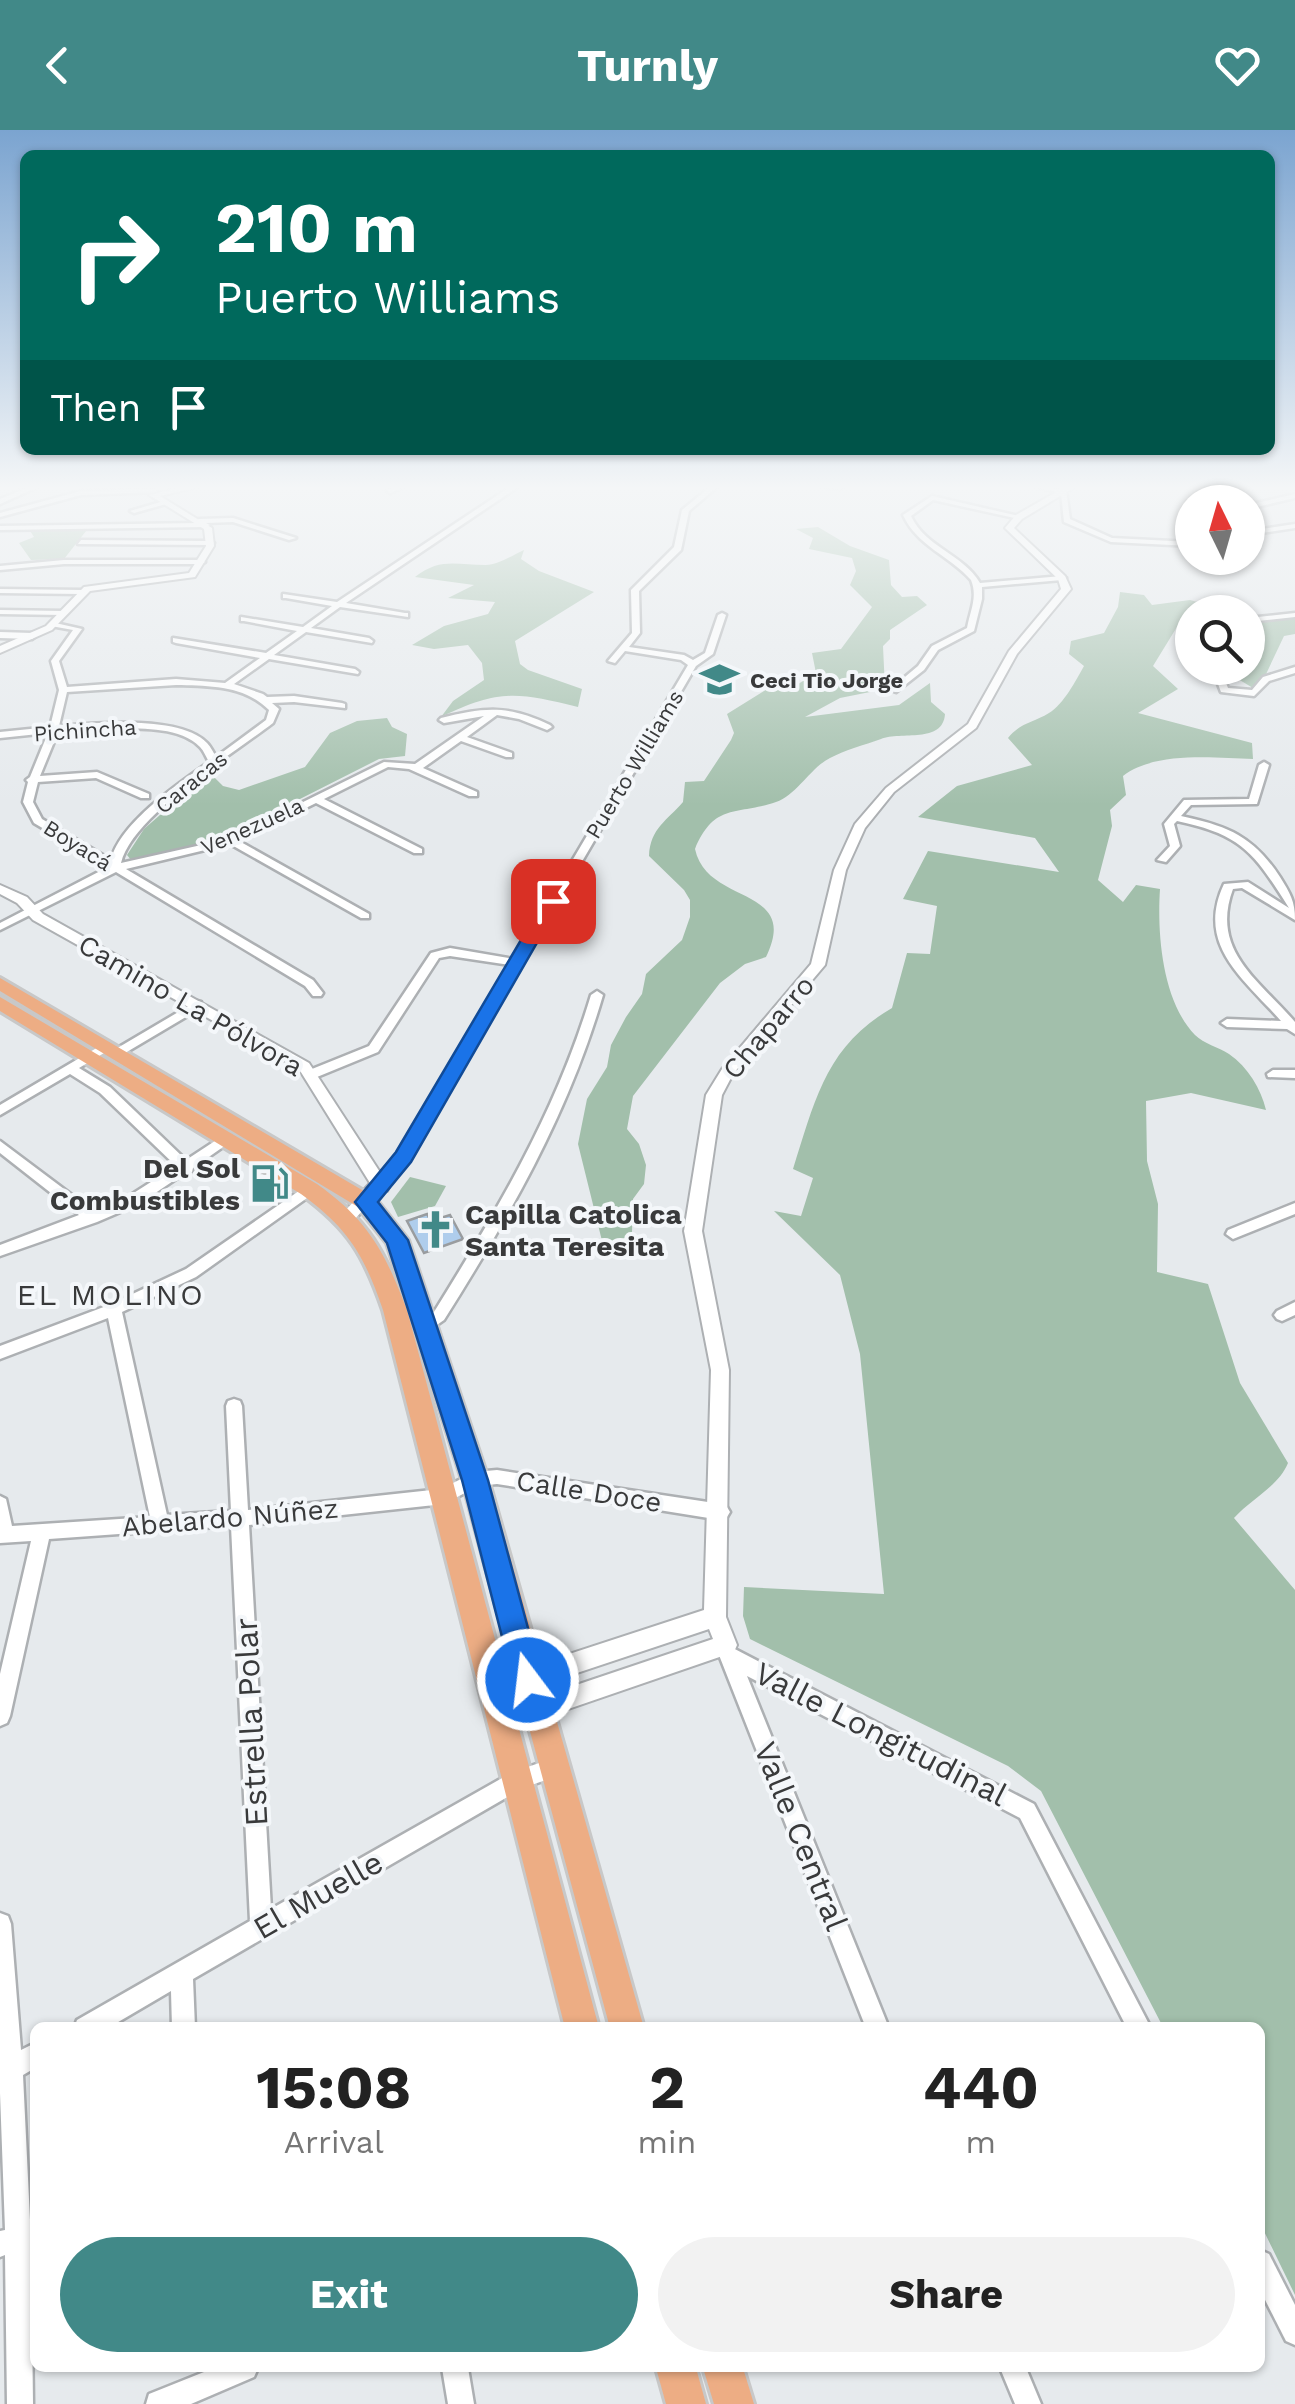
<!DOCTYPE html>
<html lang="en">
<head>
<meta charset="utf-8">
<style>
  :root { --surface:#fff; --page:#f2f2f2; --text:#222; --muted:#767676; --accent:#418988 }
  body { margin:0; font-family:"Work Sans",sans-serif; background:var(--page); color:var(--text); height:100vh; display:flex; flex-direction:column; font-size:38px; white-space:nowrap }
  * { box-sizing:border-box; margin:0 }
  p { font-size:32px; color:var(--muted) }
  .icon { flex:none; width:55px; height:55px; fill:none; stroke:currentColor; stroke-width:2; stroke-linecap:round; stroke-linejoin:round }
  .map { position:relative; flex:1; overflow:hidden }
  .panel { position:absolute; left:30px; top:1892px; width:1235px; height:350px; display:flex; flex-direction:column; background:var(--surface); border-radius:15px; box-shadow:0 2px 8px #0004 }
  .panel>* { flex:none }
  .banner { position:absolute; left:20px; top:20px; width:1255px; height:305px; border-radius:15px; box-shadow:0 2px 8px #0004; background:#00695c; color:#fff; overflow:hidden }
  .needle { width:65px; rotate:355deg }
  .tools { position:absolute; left:1175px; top:355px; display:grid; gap:20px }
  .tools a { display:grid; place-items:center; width:90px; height:90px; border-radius:50%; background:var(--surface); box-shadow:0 2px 8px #0004; font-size:50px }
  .pin { position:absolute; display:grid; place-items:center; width:85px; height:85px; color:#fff; margin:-42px; border-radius:20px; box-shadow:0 5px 15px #0006 }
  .me { position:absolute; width:110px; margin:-55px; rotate:345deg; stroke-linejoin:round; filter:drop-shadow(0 0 8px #0008) }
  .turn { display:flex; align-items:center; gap:35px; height:210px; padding:0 30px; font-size:45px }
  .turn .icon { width:130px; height:130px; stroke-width:2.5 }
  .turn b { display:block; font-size:70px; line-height:85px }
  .then { display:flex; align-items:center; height:95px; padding:0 30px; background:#0003; gap:20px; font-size:38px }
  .eta { display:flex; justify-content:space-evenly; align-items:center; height:170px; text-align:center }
  .eta b { font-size:60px; font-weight:700; line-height:70px }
  .button { display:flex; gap:20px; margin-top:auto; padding:20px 30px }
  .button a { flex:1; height:115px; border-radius:60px; background:var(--accent); color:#fff; font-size:40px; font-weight:700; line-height:115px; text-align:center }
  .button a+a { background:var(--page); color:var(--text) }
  header { display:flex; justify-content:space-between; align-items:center; height:130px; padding:0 30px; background:var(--accent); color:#fff; font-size:45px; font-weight:700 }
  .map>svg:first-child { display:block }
</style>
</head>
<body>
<header><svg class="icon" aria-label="back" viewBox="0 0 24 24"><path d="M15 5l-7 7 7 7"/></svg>Turnly<svg class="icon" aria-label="heart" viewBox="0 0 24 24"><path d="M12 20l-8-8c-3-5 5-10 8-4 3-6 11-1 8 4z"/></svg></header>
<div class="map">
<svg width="1295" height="2274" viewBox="0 0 1295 2274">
  <rect width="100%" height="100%" fill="#e6eaed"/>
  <g fill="#a2bfab">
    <path d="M27 396H90L64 429 31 430 19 413 34 407Z"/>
    <path d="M818 397 850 416 889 430 891 455 902 467 917 466 927 475 890 500V509L883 516 885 559 840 568 805 587 899 575 930 553 931 572 945 584C943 614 901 601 881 609 864 615 845 620 830 628 810 638 797 665 776 672 736 686 715 672 695 719 707 776 801 755 766 827L745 834 720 853 633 966 627 999 639 1014 646 1035 644 1054 633 1069 632 1102 605 1123 578 1014 587 969 607 937 611 915 626 887 642 864 646 844 682 810 690 787V770L684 760 649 726C650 698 668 690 683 672L685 652 704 651 731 610 734 603 727 584 772 556H795L816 543 812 523 841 519 872 477 850 455 856 441 852 428 809 419 813 408 796 399Z"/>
    <path d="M524 420 521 429 539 441 594 462 515 511 520 534 528 540 582 559 578 577C517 562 499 559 441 587L453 571 484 550 482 533 468 515 434 519 412 515 444 496 488 484 495 472 448 468 474 455 415 447C440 427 457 435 486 435 498 435 513 425 524 420Z"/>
    <path d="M1120 462 1144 465 1152 475 1190 470 1234 482H1192V488L1180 492 1153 536 1178 559 1138 583 1252 613 1253 629C1214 628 1155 621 1123 646L1126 665 1110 680 1112 696 1098 750 1123 772 1136 755 1160 759C1157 803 1162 871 1195 905 1204 914 1218 917 1229 924 1248 937 1261 959 1266 980L1191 963 1146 971 1147 1031 1158 1074 1157 1142 1208 1154 1240 1253 1288 1333C1278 1357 1252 1368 1234 1388L1295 1460V2165L1260 2093V1898L1163 1897 1041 1661 1008 1636 750 1509 743 1486 744 1457 884 1464 860 1224 840 1145 774 1081 801 1086 813 1048 793 1039C815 970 826 916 892 878L907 823 930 824 937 776 903 769 928 721 1059 742 1035 708 918 687 957 656 1032 635 1008 608C1021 592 1033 593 1049 583 1064 574 1076 550 1084 536L1069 524 1071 511 1104 503 1118 477Z"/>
    <path d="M1295 483V504L1284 506 1258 561 1233 546V538H1248V486Z"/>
    <path d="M387 588 392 597 407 604 405 626 379 629 223 708 131 730 127 725 144 699 209 642 223 656 239 660 305 637 330 603 357 591Z"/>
    <path d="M410 1047 446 1056 435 1076 398 1087 391 1072Z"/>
  </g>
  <path fill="#afcdec" stroke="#999c9f" stroke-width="2.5" d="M427 1084 431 1091 450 1085 463 1109 424 1123 407 1091Z"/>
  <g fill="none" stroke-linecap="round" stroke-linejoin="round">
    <defs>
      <g id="minor">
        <path d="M29 357H38L0 374V369Z"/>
        <path d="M395 357H404L390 363 387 361Z"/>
        <path d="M510 357H518L346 473 405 483H408V487L340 477 311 498 369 508 373 511 372 513 306 502 274 525 355 539 359 542 358 544 269 529 234 554 263 564 267 567 294 566 342 573 345 574V578L294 572 272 573 279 579 273 593C234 623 132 686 121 733L228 709 384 632 415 634 484 586 444 593 439 590 441 588C485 577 508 575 550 595L552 597 547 600 519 589 497 585 467 607 512 623V627H506L461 611 423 638 477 662V666H469L409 639 388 637 324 669 422 719V723H414L316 673 239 711 369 784V788H361L230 714 126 739 313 850 323 863 321 866H313L305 856 116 742 0 800V793L108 737 34 693 23 672 28 652 26 650 30 647 48 603 0 608V602L50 597 59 560 51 531 73 500 51 496V492L82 499 59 531 67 557 176 549 225 553 260 528 176 513 173 512V508L266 523 297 501 244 491H241V487L303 497 332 476 286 468H283V464L337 472ZM176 555C210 556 244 555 269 580L266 590 216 627C213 622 211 617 207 613 180 585 95 593 59 596L67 562ZM119 598C144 599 181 597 200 617 204 621 206 627 209 632 179 653 120 693 111 730L42 689 33 672 38 652 96 648 141 668H149V664L97 642 40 646 58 602Z"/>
        <path d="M710 357H717L689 381 681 420 639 461 640 503 629 517 684 525 693 530 705 523 718 485 722 483 726 485 713 524 696 536 408 1030 354 1090H344L342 1086 344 1082 398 1024 510 835 450 826 439 828 378 922 317 947H307L306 944 307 941 369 916 431 823 450 818 514 829 688 535 681 530 625 521 615 533 608 531 632 503 631 460 674 417 682 380Z"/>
        <path d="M822 357H843L840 359Z"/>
        <path d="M1036 357 1066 360 1070 389 1112 408 1192 412V416L1111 412 1064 392 1061 363Z"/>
        <path d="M155 359 157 362 81 365 0 387V383L81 361Z"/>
        <path d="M1295 364V368L1248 379V375Z"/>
        <path d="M932 366 1023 387 1019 389 933 370 911 386C925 417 963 424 980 453L1062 446 1066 448 1062 450 982 457V469L974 501 938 520 924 540 896 562 893 561V557L918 536 932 516 967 498C970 481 978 467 971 450 950 426 917 416 903 385Z"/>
        <path d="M164 371 166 374 134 383 130 381Z"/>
        <path d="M233 388 296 408 289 410 233 392 206 393 210 395 206 397 0 400V396L198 393 195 391 199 389Z"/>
        <path d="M1295 394V398L1248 405V401Z"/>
        <path d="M81 410 210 411 214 413 210 415 78 414Z"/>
        <path d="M64 430H201L205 432 201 434H64L0 440V436Z"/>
        <path d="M0 459 82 460 86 462 82 464 0 463Z"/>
        <path d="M0 480 63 481 67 483 63 485 0 484Z"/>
        <path d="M1295 483V487L1248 492V488Z"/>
        <path d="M0 502 32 503 36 506 32 509 0 508Z"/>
        <path d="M1295 537V543L1269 551 1254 566 1221 562 1212 538H1220L1228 558 1252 560 1263 547Z"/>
        <path d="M1264 632 1269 635 1257 674 1191 675 1181 686C1228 696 1253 706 1280 747 1290 763 1295 771 1295 790L1242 758 1233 759C1210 821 1259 850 1295 892V904L1287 899 1227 897 1221 893 1227 889 1281 891C1244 849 1195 815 1224 754L1248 752 1289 778C1254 723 1243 705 1177 691L1174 694 1180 716 1166 732 1157 730 1170 716 1164 694 1184 670 1249 669 1259 635Z"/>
        <path d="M597 861 603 865C568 985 510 1085 444 1190L431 1199H419L417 1195 419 1191 434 1182C498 1079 556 982 591 865Z"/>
        <path d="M197 871 201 872V878L120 926 115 927 109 923Z"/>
        <path d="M105 913 111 917 109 920 79 938 110 957 186 1030 221 1007H231L233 1010 193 1038 192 1042 185 1043 139 1074 97 1092 0 1126V1115L79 1085 0 1023V1011L92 1080 129 1066 176 1036 100 963 70 944 0 985V975Z"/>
        <path d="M1273 940H1295V948L1268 947 1267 944Z"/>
        <path d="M309 1054 316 1059 314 1063 196 1147 122 1182 167 1385 231 1381 226 1276 228 1271 234 1269 240 1271 242 1276 248 1380 441 1359 475 1342 497 1340 721 1374 727 1377 730 1382 727 1387 721 1390 497 1354 478 1356 444 1374 249 1395 271 1779 511 1643 553 1628 560 1631 563 1638 560 1645 523 1658 193 1849 195 1898H172L171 1861 108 1898H74L77 1890 250 1791 231 1396 49 1409 10 1586 7 1593 0 1596V1544L31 1411 0 1413V1366L6 1369 12 1396 150 1387 108 1188 0 1229V1216L109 1175 186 1139Z"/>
        <path d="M1295 1073V1084L1233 1109 1226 1104 1228 1100Z"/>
        <path d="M1295 1172V1185L1282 1191 1277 1189 1274 1185 1277 1181Z"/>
        <path d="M729 1516 1034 1674 1151 1898H1127L1020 1688 747 1546 889 1898H866L719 1525 722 1519Z"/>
        <path d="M0 1783 8 1786 11 1794 21 1920 35 1913V1938L23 1945 30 2090 35 2088V2114L31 2115 33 2274H7L5 2125 0 2127V2101L5 2100 0 1963Z"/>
        <path d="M1260 2120 1269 2124 1295 2175V2215L1286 2211 1260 2160Z"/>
        <path d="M214 2238H258L254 2247 191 2274H146L149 2264Z"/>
        <path d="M442 2238H468L474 2274H448Z"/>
        <path d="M1000 2238H1026L1041 2274H1015Z"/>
      </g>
      <g id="tertiary">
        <path d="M182 357H198L160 366 212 398 214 416 195 447 90 461 52 500 0 523V516L46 496 84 457 189 443 206 416 204 399 149 365Z"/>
        <path d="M1065 357H1075L1022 389 1014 398 1065 446 1071 459 1017 524 976 598 894 662 865 698 846 740 825 835 733 944 722 965 702 1101 729 1240 726 1487 737 1515 734 1522 504 1601 496 1598 492 1590 496 1582 713 1509 709 1499 496 1570 488 1567 485 1559 488 1551 496 1548 704 1480 711 1240 684 1101 706 965 722 939 811 834 834 740 855 694 886 658 968 594 1009 521 1061 459 1058 449 1005 398 1016 385Z"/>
        <path d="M0 755 27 767 43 784 309 933 387 1053 389 1057 387 1061H375L299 939 33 790 17 773 0 764Z"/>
      </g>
      <g id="primary">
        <path d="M0 848 374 1067 408 1110 488 1349 644 1898H610L462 1349 387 1113 358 1077 0 861Z"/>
        <path d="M0 867 317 1054C368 1090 385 1122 407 1180L599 1898H565L383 1180C364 1125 349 1099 301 1064L0 881Z"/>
        <path d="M656 2238H696L706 2274H666Z"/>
        <path d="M703 2238H743L754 2274H714Z"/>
      </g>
    </defs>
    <use href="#minor" stroke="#adb0b3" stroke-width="5"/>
    <use href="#tertiary" stroke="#adb0b3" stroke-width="4"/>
    <use href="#primary" stroke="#c8c8c8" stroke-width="6"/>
    <use href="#minor" fill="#fff" fill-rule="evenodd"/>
    <use href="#tertiary" fill="#fff" fill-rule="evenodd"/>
    <use href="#primary" fill="#edad84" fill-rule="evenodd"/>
  </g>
  <linearGradient id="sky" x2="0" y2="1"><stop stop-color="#7ba4d0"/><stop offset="0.53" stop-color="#f4f6f7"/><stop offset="1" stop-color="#f4f6f7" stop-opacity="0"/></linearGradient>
  <rect width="1295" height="675" fill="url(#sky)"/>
  <path fill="#1a73e8" stroke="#114b97" stroke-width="2.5" d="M553 766 561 771 411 1032 378 1072 408 1110 488 1350 542 1550 538 1560 528 1564 517 1560 513 1550 462 1350 387 1113 355 1072 396 1022 544 771Z"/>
  <defs>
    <symbol id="school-bare" viewBox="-9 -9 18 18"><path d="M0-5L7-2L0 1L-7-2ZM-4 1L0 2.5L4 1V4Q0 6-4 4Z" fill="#418988" stroke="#f4f7fa" stroke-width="2.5" paint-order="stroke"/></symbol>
    <symbol id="fuel-bare" viewBox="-9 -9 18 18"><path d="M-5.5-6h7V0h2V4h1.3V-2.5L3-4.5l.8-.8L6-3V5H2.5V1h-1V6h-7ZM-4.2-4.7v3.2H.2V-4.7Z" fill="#418988" stroke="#f4f7fa" stroke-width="2.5" paint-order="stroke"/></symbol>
    <symbol id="church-bare" viewBox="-9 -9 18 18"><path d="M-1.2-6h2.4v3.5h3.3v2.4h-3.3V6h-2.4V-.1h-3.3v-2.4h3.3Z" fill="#418988" stroke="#f4f7fa" stroke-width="2.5" paint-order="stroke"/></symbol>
  </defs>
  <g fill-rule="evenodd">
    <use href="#school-bare" x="692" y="522" width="55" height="55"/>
    <use href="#fuel-bare" x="242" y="1026" width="55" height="55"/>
    <use href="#church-bare" x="408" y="1072" width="55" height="55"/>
  </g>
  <g text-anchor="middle" stroke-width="8" stroke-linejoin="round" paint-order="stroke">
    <g font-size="22" font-weight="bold" fill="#393a3b" stroke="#f4f7fa" text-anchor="start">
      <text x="750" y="558">Ceci Tio Jorge</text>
    </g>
    <g font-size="22" fill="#393a3b" stroke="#f4f7fa">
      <text transform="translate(85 600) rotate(-4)" y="8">Pichincha</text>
      <text transform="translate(634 634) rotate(-59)" y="8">Puerto Williams</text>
      <text transform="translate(191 652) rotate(-39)" y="8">Caracas</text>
      <text transform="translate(252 696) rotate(-24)" y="8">Venezuela</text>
      <text transform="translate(78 715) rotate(32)" y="8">Boyacá</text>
    </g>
    <g font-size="28" fill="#393a3b" stroke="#f4f7fa">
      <text transform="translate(191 875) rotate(30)" y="10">Camino La Pólvora</text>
      <text transform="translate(768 897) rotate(-50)" y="10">Chaparro</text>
      <text transform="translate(589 1361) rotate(9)" y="10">Calle Doce</text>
      <text transform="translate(230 1387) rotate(-5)" y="10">Abelardo Núñez</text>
    </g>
    <g font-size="28" font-weight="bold" fill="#393a3b" stroke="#f4f7fa" text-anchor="end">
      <text x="240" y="1048">Del Sol<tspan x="240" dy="32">Combustibles</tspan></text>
      <text x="465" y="1094" text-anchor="start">Capilla Catolica<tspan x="465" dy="32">Santa Teresita</tspan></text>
    </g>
    <g font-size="30" letter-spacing="2.5" fill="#393a3b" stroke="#f4f7fa">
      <text x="111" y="1175">EL MOLINO</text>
    </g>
    <g font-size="32" fill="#393a3b" stroke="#f4f7fa">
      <text transform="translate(251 1592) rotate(-93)" y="11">Estrella Polar</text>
      <text transform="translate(881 1604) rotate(27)" y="11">Valle Longitudinal</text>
      <text transform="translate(801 1706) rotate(68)" y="11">Valle Central</text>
      <text transform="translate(318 1765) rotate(-30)" y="11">El Muelle</text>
    </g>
  </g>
</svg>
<div class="tools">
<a><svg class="needle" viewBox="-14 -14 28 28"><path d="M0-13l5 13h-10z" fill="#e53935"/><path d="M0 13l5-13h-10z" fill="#767676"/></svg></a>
<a><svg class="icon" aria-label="search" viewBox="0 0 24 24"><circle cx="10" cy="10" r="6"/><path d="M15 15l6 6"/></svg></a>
</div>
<div class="pin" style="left:553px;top:771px;background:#d93025"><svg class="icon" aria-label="arrive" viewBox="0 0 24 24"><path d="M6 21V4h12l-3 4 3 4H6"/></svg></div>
<svg class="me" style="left:528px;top:1550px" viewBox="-20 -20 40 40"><circle r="17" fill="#1a73e8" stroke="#fff" stroke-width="3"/><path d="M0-11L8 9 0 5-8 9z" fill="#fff"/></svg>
<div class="banner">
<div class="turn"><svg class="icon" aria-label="right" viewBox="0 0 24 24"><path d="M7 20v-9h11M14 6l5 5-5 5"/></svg><div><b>210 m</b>Puerto Williams</div></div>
<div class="then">Then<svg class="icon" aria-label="arrive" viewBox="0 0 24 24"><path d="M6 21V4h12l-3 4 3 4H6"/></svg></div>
</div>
<section class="panel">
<div class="eta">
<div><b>15:08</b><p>Arrival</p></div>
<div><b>2</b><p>min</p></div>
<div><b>440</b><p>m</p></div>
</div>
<div class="button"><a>Exit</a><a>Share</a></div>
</section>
</div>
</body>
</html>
